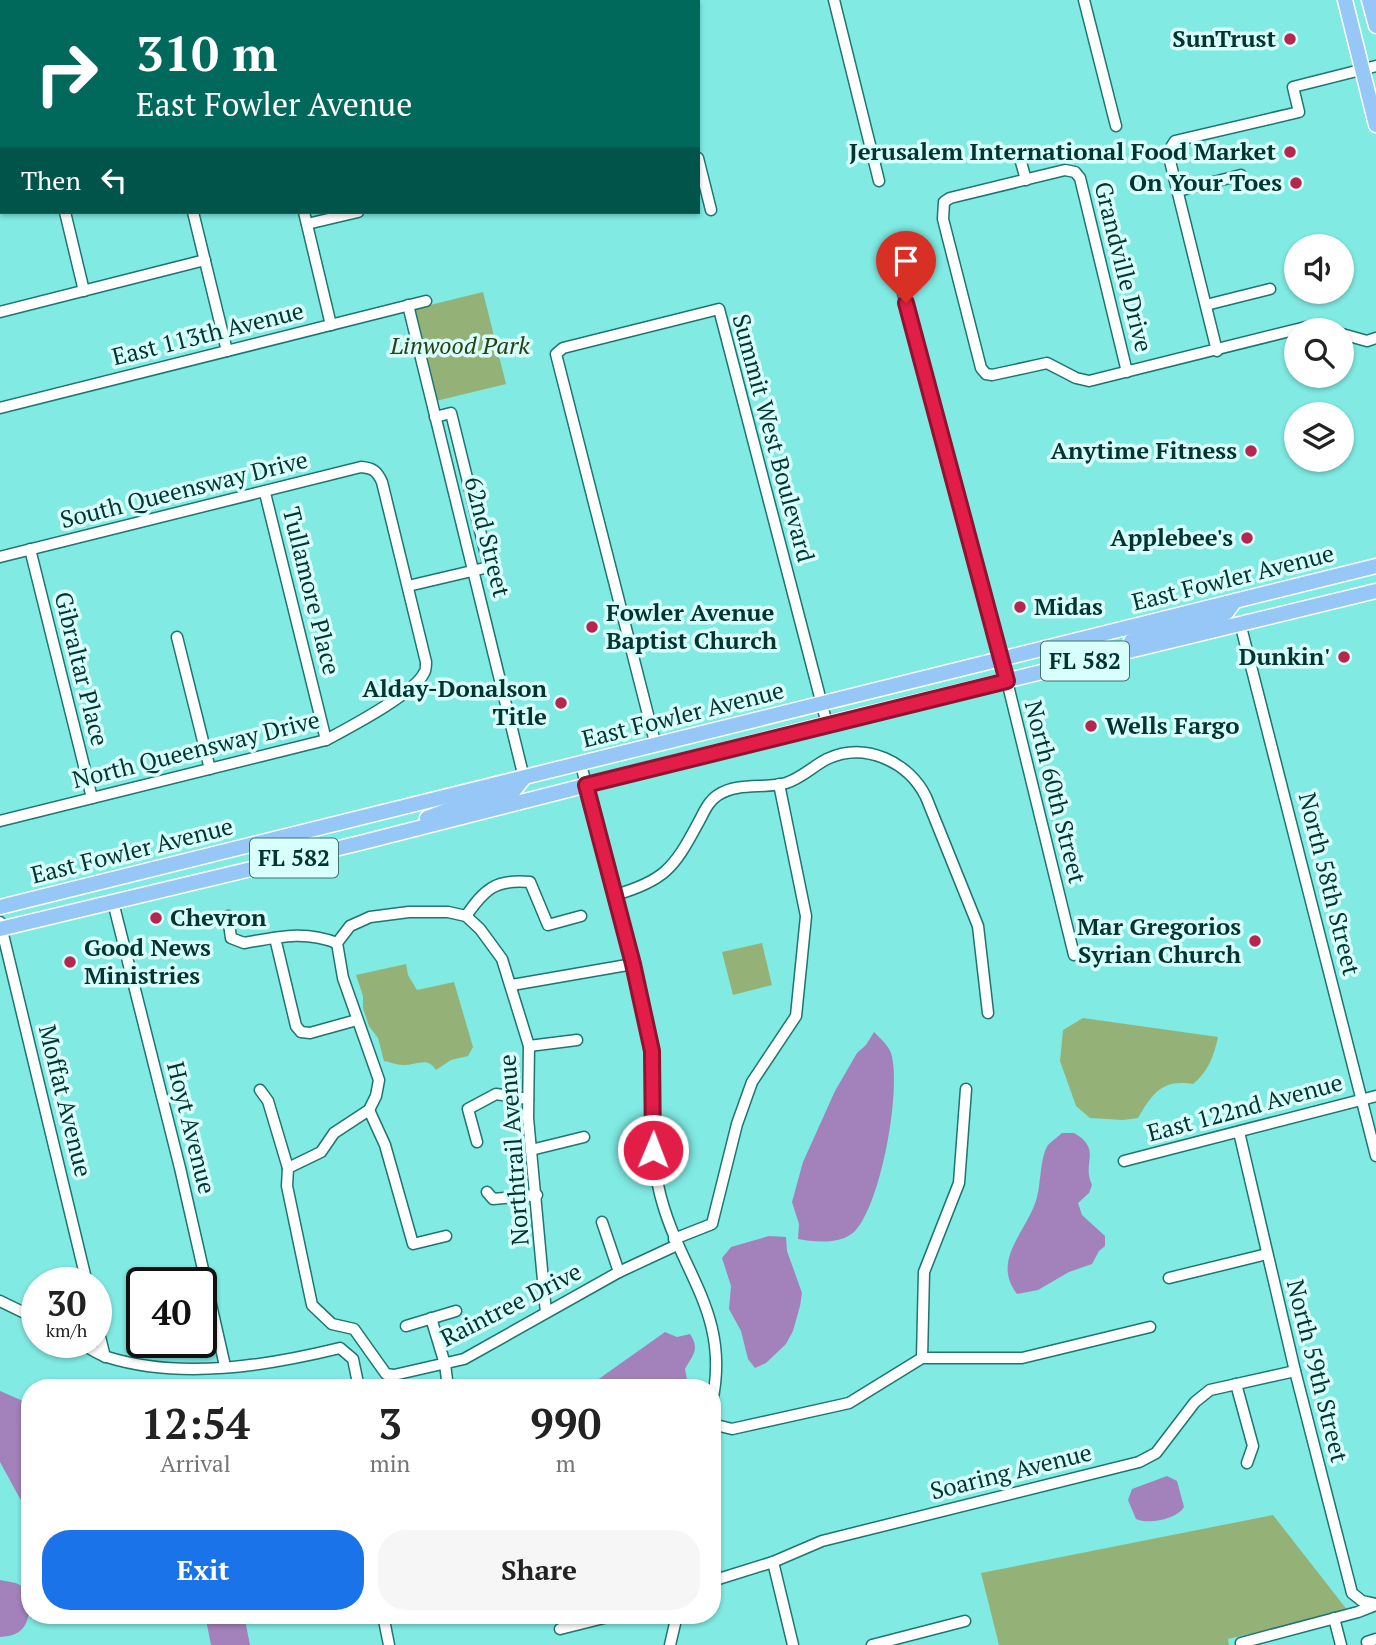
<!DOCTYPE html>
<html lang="en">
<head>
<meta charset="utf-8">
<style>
  :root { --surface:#fff; --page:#f6f6f6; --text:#222; --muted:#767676; --accent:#1a73e8 }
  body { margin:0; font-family:"PT Serif",serif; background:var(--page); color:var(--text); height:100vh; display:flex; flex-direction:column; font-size:26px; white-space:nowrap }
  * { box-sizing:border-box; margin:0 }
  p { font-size:23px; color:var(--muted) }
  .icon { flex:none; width:38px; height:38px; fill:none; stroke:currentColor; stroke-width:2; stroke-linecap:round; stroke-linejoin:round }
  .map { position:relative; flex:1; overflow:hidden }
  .details { position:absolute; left:21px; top:1379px; width:700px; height:245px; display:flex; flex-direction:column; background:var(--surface); border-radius:28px; box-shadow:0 2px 5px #0004 }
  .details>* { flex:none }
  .hud { position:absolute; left:0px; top:0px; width:700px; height:214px; box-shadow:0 2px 5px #0004; background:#00695c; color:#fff; overflow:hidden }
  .buttons { position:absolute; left:1284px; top:234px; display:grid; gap:14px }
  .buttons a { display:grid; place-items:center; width:70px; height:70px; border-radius:50%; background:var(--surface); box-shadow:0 2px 5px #0004; font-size:35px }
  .speed { position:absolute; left:21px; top:1267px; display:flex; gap:14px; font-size:35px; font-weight:700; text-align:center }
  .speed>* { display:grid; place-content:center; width:91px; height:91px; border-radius:50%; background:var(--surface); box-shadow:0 2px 5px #0004; line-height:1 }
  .speed small { font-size:18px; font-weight:400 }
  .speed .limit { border:4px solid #111; border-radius:10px; background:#fff; color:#111 }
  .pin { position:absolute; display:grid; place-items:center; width:60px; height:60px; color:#fff; margin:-72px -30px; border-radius:50% 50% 50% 0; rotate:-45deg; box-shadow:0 0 7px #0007 }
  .pin .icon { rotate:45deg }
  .me { position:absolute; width:77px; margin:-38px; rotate:1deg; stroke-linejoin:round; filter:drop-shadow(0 0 5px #0008) }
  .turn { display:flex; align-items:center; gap:24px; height:147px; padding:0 21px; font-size:32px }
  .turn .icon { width:91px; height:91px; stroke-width:2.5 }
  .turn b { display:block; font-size:49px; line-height:60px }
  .then { display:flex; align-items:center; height:66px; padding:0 21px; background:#0003; gap:14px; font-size:26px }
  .eta { display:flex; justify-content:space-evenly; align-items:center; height:119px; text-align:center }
  .eta b { font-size:42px; font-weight:800; line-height:49px }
  .button { display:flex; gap:14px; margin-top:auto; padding:14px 21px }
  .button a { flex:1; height:80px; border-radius:28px; background:var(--accent); color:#fff; font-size:28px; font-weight:800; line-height:80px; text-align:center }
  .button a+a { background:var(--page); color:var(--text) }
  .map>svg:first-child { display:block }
</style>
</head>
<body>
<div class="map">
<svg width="1376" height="1645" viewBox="0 0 1376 1645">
  <rect width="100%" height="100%" fill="#80eae3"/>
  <g fill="#94b277">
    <path d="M483 292 506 384 436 401 414 309Z"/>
    <path d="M762 943 772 985 733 995 722 952Z"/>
    <path d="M406 964 408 975 417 990 454 982 473 1047 468 1056 451 1060 436 1070C428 1056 416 1065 403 1065 397 1065 390 1062 384 1061L378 1038 369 1026 363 1008V996L356 975Z"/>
    <path d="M1083 1018 1218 1037C1214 1056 1208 1072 1193 1084 1163 1079 1153 1092 1138 1118L1123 1120 1090 1118 1076 1106 1060 1061 1063 1030Z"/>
    <path d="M1273 1515 1348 1611 1228 1639 1229 1645H999L981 1573Z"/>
  </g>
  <g fill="#a382bc">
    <path d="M874 1032C880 1038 888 1045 891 1053 902 1089 881 1204 855 1231 841 1245 815 1242 798 1239L799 1224 792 1202 803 1162 835 1091 857 1053 866 1045Z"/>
    <path d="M1062 1133H1074C1103 1150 1081 1162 1092 1185L1089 1193 1078 1203 1082 1215 1105 1236V1246L1099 1251 1092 1264 1069 1272 1038 1290 1017 1294C990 1259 1029 1230 1037 1197 1041 1184 1040 1154 1049 1144 1053 1140 1058 1137 1062 1133Z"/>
    <path d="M769 1236 786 1237 787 1251 802 1293 800 1306 793 1331 786 1344 766 1363 755 1368 748 1359 741 1331 729 1309 731 1286 722 1258 731 1247Z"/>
    <path d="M665 1332 677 1337 690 1334C700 1349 693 1355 685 1369L687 1379 684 1388H586Z"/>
    <path d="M0 1391 30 1404V1517L0 1462Z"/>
    <path d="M1167 1476 1177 1481 1184 1507C1177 1519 1148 1525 1136 1519L1128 1500 1132 1489Z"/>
    <path d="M0 1580 16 1583 30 1591C30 1615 30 1636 0 1637Z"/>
    <path d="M205 1615H244L250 1645H211Z"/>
  </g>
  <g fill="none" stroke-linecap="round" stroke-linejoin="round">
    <defs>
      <g id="minor">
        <path d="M14 0 15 2"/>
        <path d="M253 0V2"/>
        <path d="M657 0V2"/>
        <path d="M834 0 879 181"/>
        <path d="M1084 0 1116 126"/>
        <path d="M420 2 427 0"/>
        <path d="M698 158 711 210"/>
        <path d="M1021 162 1026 180"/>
        <path d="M1178 191 1241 175"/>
        <path d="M65 212 84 291"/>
        <path d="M193 212 227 351"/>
        <path d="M304 212 331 325"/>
        <path d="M307 224 358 212"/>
        <path d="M892 252 1007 681 1074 955"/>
        <path d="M408 305 524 778"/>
        <path d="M1206 305 1270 289"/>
        <path d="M0 312 205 260"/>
        <path d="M1342 334 1367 341 1376 338"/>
        <path d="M1217 351 1169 157 1170 149 1175 141 1299 112 1293 87 1376 66"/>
        <path d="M1127 372 1080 178 1075 172 1065 170 950 198 944 202 943 219 981 368 986 374 992 375 1047 363 1076 378 1089 381 1306 327 1316 326 1332 331"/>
        <path d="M0 408 426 301"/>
        <path d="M265 493 326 740"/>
        <path d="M30 549 92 798"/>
        <path d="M0 557 361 467C373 468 377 471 382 482L426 662C426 665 426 671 424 673 414 694 348 728 326 740L0 821"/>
        <path d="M408 586 489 567 451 413 435 417"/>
        <path d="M1240 623 1376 1156"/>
        <path d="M177 637 210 769"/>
        <path d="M656 746 556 354 563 348 719 309 827 724"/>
        <path d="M581 764C603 858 635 951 651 1047 659 1093 648 1139 658 1185 675 1268 732 1310 712 1402"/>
        <path d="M615 895C664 881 674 868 697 825 703 815 707 802 718 795 738 782 764 789 786 783 802 778 813 766 827 759 865 741 909 762 926 797L978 926 988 1013"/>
        <path d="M113 902 180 1168 225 1366"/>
        <path d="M228 916 231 938 244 943C278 937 304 930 337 943"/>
        <path d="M466 916C485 889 495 879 530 882L548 925 581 916"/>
        <path d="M0 922 87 1283"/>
        <path d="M275 938 296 1026 301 1032 310 1033 357 1020"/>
        <path d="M512 985 633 964"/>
        <path d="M529 1046 577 1040"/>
        <path d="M260 1090 268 1101 288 1168"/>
        <path d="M369 1110 385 1145 413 1244 446 1236"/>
        <path d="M1239 1132 1295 1371 1352 1593 1362 1601 1376 1604"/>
        <path d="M477 1142 468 1109 496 1094 528 1099"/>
        <path d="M531 1150 584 1137"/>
        <path d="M1124 1161 1376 1096"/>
        <path d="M487 1192 493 1199 537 1195"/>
        <path d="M602 1222 619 1272"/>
        <path d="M674 1239 712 1224 737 1124 752 1082 796 1016 806 916 779 784"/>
        <path d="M1169 1278 1267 1254"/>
        <path d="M0 1301 37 1319"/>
        <path d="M546 1313 528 1118 529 1046 502 959 480 929 466 916 448 912H409L370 917 350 926 337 943 343 978 379 1080 376 1096 369 1110 334 1133 321 1152 288 1168 287 1186 312 1305 332 1324 354 1329 386 1374 394 1375 464 1359 619 1272 677 1245"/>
        <path d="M431 1318 445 1364 448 1388"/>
        <path d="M96 1321 105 1357"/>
        <path d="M406 1326 456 1311"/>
        <path d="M79 1342C88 1347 97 1354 107 1357 181 1380 266 1366 340 1348L353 1359 359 1388"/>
        <path d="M922 1358 924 1272 959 1183 966 1089"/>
        <path d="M1236 1384 1253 1446 1247 1463"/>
        <path d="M712 1424 732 1429 849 1403 922 1358H1022L1150 1327"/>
        <path d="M773 1562 793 1645"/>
        <path d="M712 1581 773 1562 822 1541 1139 1462 1156 1453 1195 1402 1210 1390 1295 1371"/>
        <path d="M383 1615 389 1645"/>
        <path d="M1334 1618 1341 1645"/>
        <path d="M560 1629 616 1615"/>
        <path d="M1367 1642 1376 1639"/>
        <path d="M1241 1643 1358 1612 1376 1605"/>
        <path d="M670 1645 677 1615"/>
        <path d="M872 1645 965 1621"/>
      </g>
      <g id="major">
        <path d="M1345 0 1376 125"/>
        <path d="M1369 0 1376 26"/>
        <path d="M1131 641 1226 613 1235 601"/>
        <path d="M427 818 448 810 512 793 524 778"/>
        <path d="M0 907 1376 566"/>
        <path d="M0 929 360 843 827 724 1376 591"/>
      </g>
    </defs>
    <use href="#minor" stroke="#1e7571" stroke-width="13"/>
    <use href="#major" stroke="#fff" stroke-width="17"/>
    <use href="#minor" stroke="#fff" stroke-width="10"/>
    <use href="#major" stroke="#97c7f6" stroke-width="14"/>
  </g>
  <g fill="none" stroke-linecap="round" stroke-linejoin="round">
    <defs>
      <path id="route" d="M653 1150 652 1051 633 964 586 785 1007 681 906 303"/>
    </defs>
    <use href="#route" stroke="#92132f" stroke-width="18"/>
    <use href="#route" stroke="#e11d48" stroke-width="12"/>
  </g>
  <g fill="#b7264f" stroke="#d8fffb" stroke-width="2.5">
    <circle cx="1290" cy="39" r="7"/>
    <circle cx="1290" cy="152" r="7"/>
    <circle cx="1296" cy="183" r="7"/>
    <circle cx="1251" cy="451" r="7"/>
    <circle cx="1247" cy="538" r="7"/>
    <circle cx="1020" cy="607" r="7"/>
    <circle cx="592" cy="627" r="7"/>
    <circle cx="1344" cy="657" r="7"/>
    <circle cx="561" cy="703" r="7"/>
    <circle cx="1091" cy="726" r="7"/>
    <circle cx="156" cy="918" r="7"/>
    <circle cx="1255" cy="941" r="7"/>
    <circle cx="70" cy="962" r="7"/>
  </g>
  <g text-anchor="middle" stroke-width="7" stroke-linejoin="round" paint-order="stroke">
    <g fill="#d8fffb" stroke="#42716e" stroke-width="2">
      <rect x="1041" y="641.5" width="88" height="39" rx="5"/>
      <rect x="250" y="838.5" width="88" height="39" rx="5"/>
    </g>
    <g font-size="23" font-weight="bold" fill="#023432">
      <text x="1085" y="669">FL 582</text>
      <text x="294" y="866">FL 582</text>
    </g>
    <g font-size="24" font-weight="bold" fill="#023432" stroke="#d8fffb" text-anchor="end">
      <text x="1276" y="47">SunTrust</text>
      <text x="1276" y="160">Jerusalem International Food Market</text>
      <text x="1282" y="191">On Your Toes</text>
      <text x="1237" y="459">Anytime Fitness</text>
      <text x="1233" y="546">Applebee's</text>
      <text x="1034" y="615" text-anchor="start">Midas</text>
      <text x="606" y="621" text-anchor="start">Fowler Avenue<tspan x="606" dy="28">Baptist Church</tspan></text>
      <text x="1330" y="665">Dunkin'</text>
      <text x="547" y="697">Alday-Donalson<tspan x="547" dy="28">Title</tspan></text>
      <text x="1105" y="734" text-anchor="start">Wells Fargo</text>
      <text x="170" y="926" text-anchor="start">Chevron</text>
      <text x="1241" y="935">Mar Gregorios<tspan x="1241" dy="28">Syrian Church</tspan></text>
      <text x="84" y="956" text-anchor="start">Good News<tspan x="84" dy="28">Ministries</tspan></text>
    </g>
    <g font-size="24" fill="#023432" stroke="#d8fffb">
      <text transform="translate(1123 267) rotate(76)" y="8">Grandville Drive</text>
      <text transform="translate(208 334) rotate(-14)" y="8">East 113th Avenue</text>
      <text transform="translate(773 438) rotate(75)" y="8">Summit West Boulevard</text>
      <text transform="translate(184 490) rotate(-14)" y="8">South Queensway Drive</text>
      <text transform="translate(487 537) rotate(76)" y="8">62nd Street</text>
      <text transform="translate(1233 578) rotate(-14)" y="8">East Fowler Avenue</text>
      <text transform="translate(311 591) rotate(76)" y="8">Tullamore Place</text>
      <text transform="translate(81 669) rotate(76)" y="8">Gibraltar Place</text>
      <text transform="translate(683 715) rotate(-14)" y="8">East Fowler Avenue</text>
      <text transform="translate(196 750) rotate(-14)" y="8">North Queensway Drive</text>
      <text transform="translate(1055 792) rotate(76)" y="8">North 60th Street</text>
      <text transform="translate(132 851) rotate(-14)" y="8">East Fowler Avenue</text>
      <text transform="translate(1329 884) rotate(76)" y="8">North 58th Street</text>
      <text transform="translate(65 1101) rotate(76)" y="8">Moffat Avenue</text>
      <text transform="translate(1245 1108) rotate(-15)" y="8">East 122nd Avenue</text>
      <text transform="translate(191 1128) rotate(76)" y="8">Hoyt Avenue</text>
      <text transform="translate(514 1150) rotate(-94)" y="8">Northtrail Avenue</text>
      <text transform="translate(511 1305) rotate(-27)" y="8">Raintree Drive</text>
      <text transform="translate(1317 1371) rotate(76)" y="8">North 59th Street</text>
      <text transform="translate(1011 1472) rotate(-14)" y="8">Soaring Avenue</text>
    </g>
    <g font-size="24" font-style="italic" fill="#2b4013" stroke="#d8fffb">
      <text x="460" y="354">Linwood Park</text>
    </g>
  </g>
</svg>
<div class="buttons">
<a><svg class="icon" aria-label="sound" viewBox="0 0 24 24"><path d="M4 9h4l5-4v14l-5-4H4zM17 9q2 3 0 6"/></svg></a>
<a><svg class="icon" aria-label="search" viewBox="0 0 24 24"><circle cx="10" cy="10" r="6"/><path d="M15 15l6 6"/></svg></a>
<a><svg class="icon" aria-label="layers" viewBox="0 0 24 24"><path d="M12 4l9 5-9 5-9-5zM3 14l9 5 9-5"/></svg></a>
</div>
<div class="speed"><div>30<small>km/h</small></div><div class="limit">40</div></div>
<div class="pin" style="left:906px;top:303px;background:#d93025"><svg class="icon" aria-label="arrive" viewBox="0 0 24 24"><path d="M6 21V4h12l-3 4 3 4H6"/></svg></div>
<svg class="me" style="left:653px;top:1150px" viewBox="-20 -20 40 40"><circle r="17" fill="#e11d48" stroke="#fff" stroke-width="3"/><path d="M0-11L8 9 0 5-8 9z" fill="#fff"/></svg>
<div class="hud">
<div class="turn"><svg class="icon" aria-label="right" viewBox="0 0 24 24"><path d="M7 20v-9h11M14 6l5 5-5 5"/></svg><div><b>310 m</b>East Fowler Avenue</div></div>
<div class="then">Then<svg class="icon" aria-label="left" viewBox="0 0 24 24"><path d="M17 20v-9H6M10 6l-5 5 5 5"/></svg></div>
</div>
<section class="details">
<div class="eta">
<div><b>12:54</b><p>Arrival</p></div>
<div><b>3</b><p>min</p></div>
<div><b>990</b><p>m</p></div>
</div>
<div class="button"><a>Exit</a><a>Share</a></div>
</section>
</div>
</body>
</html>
